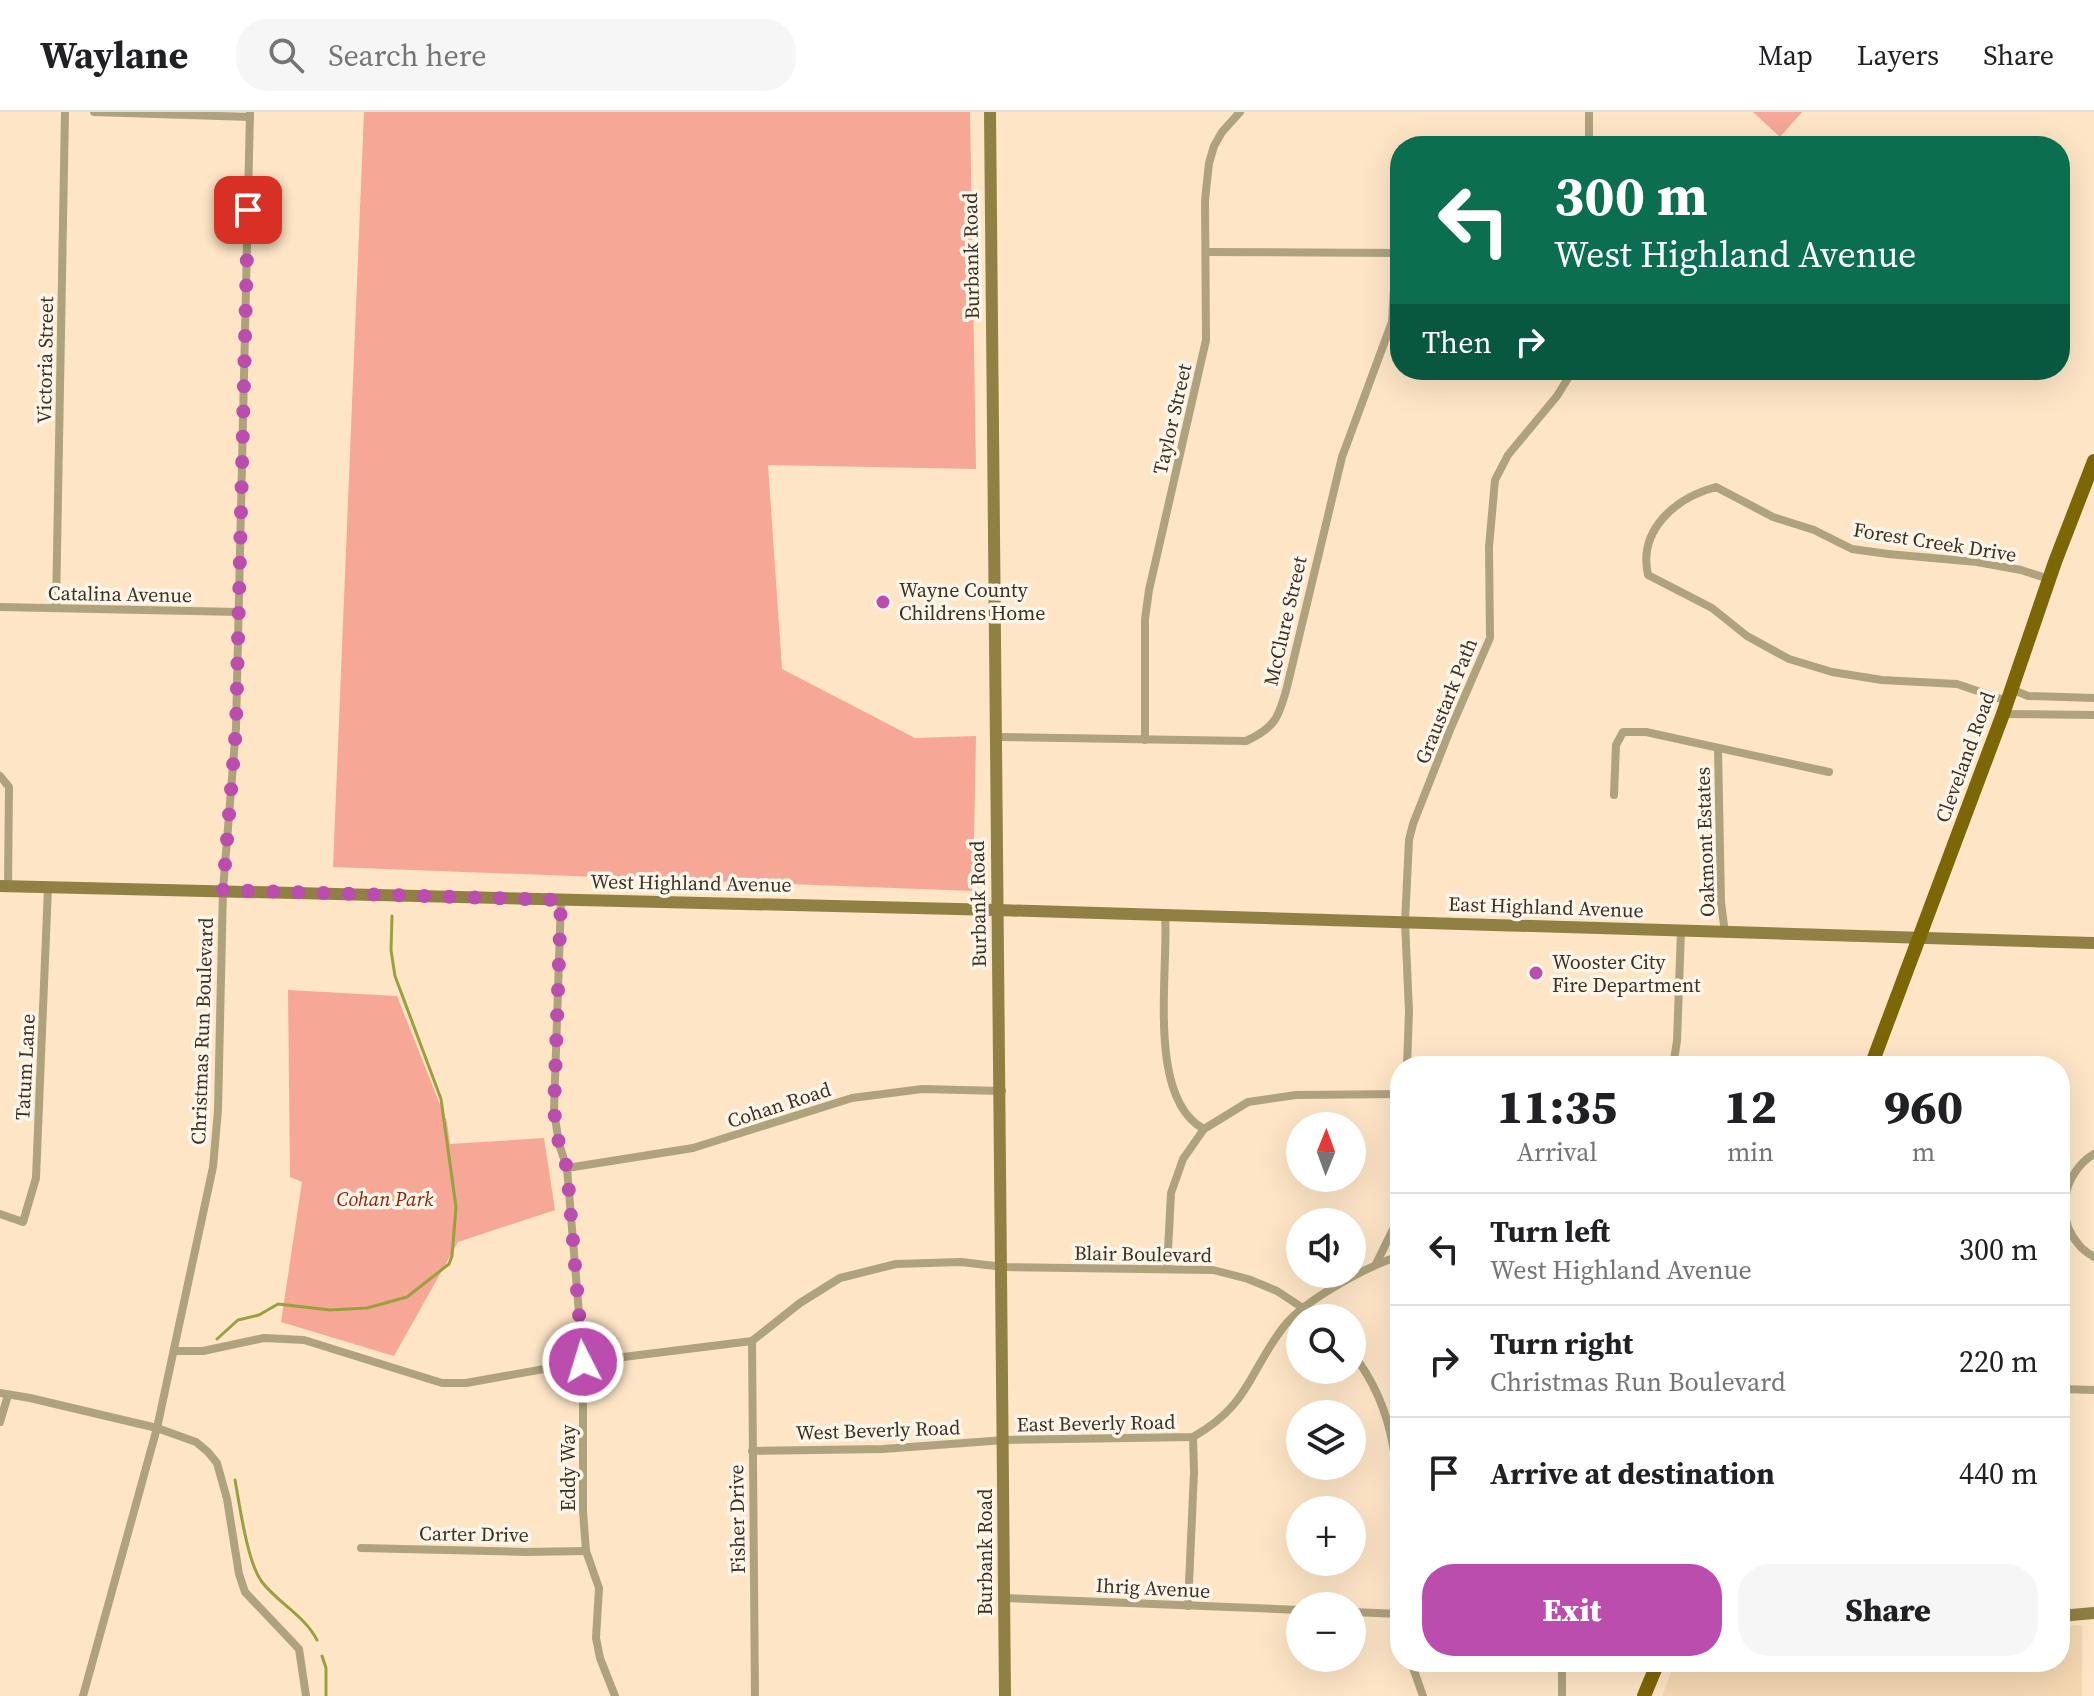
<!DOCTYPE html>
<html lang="en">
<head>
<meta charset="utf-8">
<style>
  :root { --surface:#fff; --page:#f6f6f6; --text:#202124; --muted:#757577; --line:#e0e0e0; --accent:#ba4dad }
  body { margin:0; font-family:"Source Serif 4",serif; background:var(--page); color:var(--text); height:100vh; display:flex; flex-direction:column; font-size:30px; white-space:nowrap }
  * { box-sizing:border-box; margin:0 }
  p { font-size:26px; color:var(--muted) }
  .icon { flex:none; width:44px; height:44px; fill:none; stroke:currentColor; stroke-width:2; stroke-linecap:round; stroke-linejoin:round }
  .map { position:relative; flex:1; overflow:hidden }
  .panel { position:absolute; left:1390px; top:944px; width:680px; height:616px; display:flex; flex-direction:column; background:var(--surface); border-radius:32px; box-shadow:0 8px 32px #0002 }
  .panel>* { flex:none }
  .guide { position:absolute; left:1390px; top:24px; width:680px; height:244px; border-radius:32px; box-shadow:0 8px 32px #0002; background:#0b6e4f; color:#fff; overflow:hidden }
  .needle { width:52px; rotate:1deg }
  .tools { position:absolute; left:1286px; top:1000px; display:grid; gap:16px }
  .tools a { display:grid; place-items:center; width:80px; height:80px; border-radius:50%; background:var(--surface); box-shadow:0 8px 32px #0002; font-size:40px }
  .pin { position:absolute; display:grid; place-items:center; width:68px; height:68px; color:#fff; margin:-34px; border-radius:16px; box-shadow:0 4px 12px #0006 }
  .me { position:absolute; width:88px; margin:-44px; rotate:355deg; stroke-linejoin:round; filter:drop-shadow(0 0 6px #0008) }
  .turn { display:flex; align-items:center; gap:28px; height:168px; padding:0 32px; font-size:36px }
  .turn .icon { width:104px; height:104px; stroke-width:2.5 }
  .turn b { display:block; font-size:56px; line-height:68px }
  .then { display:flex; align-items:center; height:76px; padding:0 32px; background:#0003; gap:16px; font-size:30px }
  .eta { display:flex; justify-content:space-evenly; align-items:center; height:136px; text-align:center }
  .eta b { font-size:48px; font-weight:800; line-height:56px }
  .action { display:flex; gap:16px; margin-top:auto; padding:16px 32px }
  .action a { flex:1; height:92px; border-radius:32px; background:var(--accent); color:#fff; font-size:32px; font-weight:800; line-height:92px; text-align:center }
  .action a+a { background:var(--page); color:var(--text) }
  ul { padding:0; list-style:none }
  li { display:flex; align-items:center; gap:24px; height:112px; padding:0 32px; border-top:2px solid var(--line) }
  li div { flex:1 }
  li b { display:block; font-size:30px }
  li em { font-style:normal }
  header { display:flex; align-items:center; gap:48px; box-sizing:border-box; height:112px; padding:0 40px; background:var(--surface); border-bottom:2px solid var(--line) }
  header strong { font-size:38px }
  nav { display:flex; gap:44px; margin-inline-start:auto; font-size:28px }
  .search { width:560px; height:72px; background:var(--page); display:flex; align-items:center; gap:20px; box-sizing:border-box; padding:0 28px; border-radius:32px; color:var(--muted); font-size:30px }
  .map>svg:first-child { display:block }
</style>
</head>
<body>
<header>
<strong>Waylane</strong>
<div class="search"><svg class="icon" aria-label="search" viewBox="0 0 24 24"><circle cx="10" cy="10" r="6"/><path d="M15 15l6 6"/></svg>Search here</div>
<nav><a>Map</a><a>Layers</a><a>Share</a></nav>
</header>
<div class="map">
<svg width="2094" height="1584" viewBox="0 0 2094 1584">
  <rect width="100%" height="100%" fill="#fee5c6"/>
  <path fill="#f5d8b2" d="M2082 1513V1584H1662L1675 1550H2060V1515Z"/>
  <g fill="#f6a795">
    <path d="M364 0H970L976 357 768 353 782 557 915 626 976 624 973 779 333 755Z"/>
    <path d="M1753 0H1802L1780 25Z"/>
    <path d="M288 878 397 884 447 1010 450 1032 544 1026 555 1098 458 1130 394 1244 281 1210 302 1070 290 1065Z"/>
  </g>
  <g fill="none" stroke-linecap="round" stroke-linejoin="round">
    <g stroke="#99a13f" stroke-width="3">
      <path d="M217 1227 238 1208 259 1203 278 1192 330 1198 367 1196 407 1185 449 1152 452 1144 456 1095 441 987 395 864 391 838 392 804"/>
      <path d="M235 1368C240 1394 247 1450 262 1470 278 1491 304 1503 317 1528"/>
      <path d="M322 1544 326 1556V1584"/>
    </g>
    <g stroke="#aea37c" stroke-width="8">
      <path d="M94 0 250 5"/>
      <path d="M1589 34V0"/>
      <path d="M1206 140 1400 141"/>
      <path d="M0 495 239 500"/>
      <path d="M56 496 65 0"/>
      <path d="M2011 577 2028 584 2094 586"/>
      <path d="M2007 589 1957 572 1882 568 1832 560 1789 547 1747 524 1712 496 1648 463C1638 418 1675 386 1716 375L1773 405 1814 418 1852 437 1888 442 1977 450 2021 458 2049 467"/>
      <path d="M2003 602 2094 603"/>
      <path d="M996 625 1246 629C1275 616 1279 605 1287 575L1342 345 1392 210 1396 141"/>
      <path d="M1145 628V507L1149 478 1206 228 1205 88 1209 51 1214 34 1222 20 1240 0"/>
      <path d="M1718 637 1721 790 1725 821"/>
      <path d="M0 664 9 675 8 774"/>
      <path d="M1614 683 1616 633 1623 620H1646L1829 660"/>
      <path d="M561 788 554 999 559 1032 567 1056 583 1250V1399L586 1439 599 1476 596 1526 600 1546 615 1584"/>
      <path d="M1165 804C1169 859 1146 986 1204 1017"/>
      <path d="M1407 954 1409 899 1405 810 1409 728 1413 712 1450 618 1490 526 1489 435 1495 368 1508 343 1557 284 1573 258"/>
      <path d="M1673 954 1677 929 1681 819"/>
      <path d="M2094 1042C2063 1061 2054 1104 2079 1133 2083 1138 2089 1142 2094 1145"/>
      <path d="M567 1056 693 1036 852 986 922 977 1002 979"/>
      <path d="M0 1102 23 1110 36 1066 48 775"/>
      <path d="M1376 1152 1400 1103"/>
      <path d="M1167 1157 1171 1081 1183 1047 1204 1017 1248 990 1296 983 1400 982"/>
      <path d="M752 1229 755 1584"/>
      <path d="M174 1239H203L264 1226 304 1228 442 1271H466L583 1250 752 1229 800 1191 840 1166 896 1152 961 1150 1004 1155 1213 1158 1248 1167 1277 1179 1318 1206"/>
      <path d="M1352 1241C1401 1302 1399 1372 1399 1446 1399 1466 1396 1488 1400 1508"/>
      <path d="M2060 1277 2094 1278"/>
      <path d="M0 1281 30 1286 157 1316 196 1330 208 1340 217 1351 227 1387 239 1462 245 1480 299 1537 306 1584"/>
      <path d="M0 1310 8 1283"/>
      <path d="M752 1339 883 1337 1005 1328 1193 1325C1251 1292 1248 1260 1285 1213 1307 1187 1367 1154 1400 1144"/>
      <path d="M361 1436 526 1440 586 1439"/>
      <path d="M1005 1486 1300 1498"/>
      <path d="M1188 1494 1194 1360 1193 1325"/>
      <path d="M1352 1500 1400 1502"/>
      <path d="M1411 1550 1423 1584"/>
      <path d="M83 1584 157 1316 213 1055 218 998 223 778 236 616 250 0"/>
      <path d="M1562 1584V1550"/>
    </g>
    <g stroke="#918043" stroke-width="12">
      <path d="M990 0C996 528 1002 1056 1005 1584"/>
      <path d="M0 774 997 798 2094 831"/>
      <path d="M2060 1504 2094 1501"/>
    </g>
    <g stroke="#7d6606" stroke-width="14">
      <path d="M1871 954 2003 602 2055 450 2094 349"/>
      <path d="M1644 1584 1658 1550"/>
    </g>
  </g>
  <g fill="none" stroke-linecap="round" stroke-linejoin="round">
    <path stroke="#ba4dad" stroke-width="14" stroke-dasharray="0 25.2" d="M248 98 236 616 223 778 561 788 554 999 559 1032 567 1056 583 1250"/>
  </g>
  <g fill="#ba4dad" stroke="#fff5e8" stroke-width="3">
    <circle cx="883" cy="490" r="8"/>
    <circle cx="1536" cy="861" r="8"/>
  </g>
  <g text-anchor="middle" stroke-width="7" stroke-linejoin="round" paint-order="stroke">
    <g font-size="20" fill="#3b3226" stroke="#fff5e8">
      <text transform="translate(971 144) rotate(-91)" y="7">Burbank Road</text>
      <text transform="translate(45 248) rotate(-89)" y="7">Victoria Street</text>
      <text transform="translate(1172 307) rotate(-77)" y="7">Taylor Street</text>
      <text transform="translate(1935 430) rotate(9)" y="7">Forest Creek Drive</text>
      <text transform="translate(120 482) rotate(1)" y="7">Catalina Avenue</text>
      <text transform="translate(1285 509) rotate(-77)" y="7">McClure Street</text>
      <text transform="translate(1446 589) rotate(-68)" y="7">Graustark Path</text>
      <text transform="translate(1965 645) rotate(-70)" y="7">Cleveland Road</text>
      <text transform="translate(1705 730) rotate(-92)" y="7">Oakmont Estates</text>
      <text transform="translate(691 771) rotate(1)" y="7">West Highland Avenue</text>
      <text transform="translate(978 792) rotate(-91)" y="7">Burbank Road</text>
      <text transform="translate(1546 795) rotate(2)" y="7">East Highland Avenue</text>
      <text transform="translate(202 919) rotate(-88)" y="7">Christmas Run Boulevard</text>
      <text transform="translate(25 955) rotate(-87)" y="7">Tatum Lane</text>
      <text transform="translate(779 993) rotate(-18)" y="7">Cohan Road</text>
      <text transform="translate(1143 1142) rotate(1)" y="7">Blair Boulevard</text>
      <text transform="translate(1096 1311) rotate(-1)" y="7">East Beverly Road</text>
      <text transform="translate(878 1318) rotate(-2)" y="7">West Beverly Road</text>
      <text transform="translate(568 1356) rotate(-90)" y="7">Eddy Way</text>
      <text transform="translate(737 1407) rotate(-91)" y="7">Fisher Drive</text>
      <text transform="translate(474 1422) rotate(1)" y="7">Carter Drive</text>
      <text transform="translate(985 1440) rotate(-90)" y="7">Burbank Road</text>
      <text transform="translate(1153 1476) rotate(3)" y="7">Ihrig Avenue</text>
    </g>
    <g font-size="20" fill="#3b3226" stroke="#fff5e8" text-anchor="start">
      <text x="899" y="485">Wayne County<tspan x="899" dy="23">Childrens Home</tspan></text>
      <text x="1552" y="857">Wooster City<tspan x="1552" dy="23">Fire Department</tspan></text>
    </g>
    <g font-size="20" font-style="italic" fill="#901e05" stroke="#fff5e8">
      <text x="385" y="1094">Cohan Park</text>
    </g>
  </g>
</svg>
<div class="tools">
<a><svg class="needle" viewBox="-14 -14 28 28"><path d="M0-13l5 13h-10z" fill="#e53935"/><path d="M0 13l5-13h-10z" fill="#757577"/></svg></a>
<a><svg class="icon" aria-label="sound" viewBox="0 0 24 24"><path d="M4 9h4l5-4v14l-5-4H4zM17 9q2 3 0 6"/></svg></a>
<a><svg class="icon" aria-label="search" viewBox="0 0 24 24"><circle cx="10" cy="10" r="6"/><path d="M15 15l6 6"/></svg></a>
<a><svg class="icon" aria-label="layers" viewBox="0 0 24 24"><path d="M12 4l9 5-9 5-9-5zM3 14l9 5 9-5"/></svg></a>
<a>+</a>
<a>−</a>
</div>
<div class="pin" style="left:248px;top:98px;background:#d93025"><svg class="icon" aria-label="arrive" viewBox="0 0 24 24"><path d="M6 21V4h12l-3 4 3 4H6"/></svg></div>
<svg class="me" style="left:583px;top:1250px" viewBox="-20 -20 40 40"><circle r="17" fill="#ba4dad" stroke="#fff" stroke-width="3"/><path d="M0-11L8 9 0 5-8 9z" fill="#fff"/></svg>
<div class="guide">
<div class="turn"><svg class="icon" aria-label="left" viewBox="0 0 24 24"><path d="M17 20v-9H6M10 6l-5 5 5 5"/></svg><div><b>300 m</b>West Highland Avenue</div></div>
<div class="then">Then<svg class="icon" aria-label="right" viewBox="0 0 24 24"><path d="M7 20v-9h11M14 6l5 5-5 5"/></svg></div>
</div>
<section class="panel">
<div class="eta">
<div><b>11:35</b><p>Arrival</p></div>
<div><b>12</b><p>min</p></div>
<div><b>960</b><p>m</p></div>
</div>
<ul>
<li><svg class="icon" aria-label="left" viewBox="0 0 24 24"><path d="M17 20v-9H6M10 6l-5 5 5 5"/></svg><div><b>Turn left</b><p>West Highland Avenue</p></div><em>300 m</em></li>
<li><svg class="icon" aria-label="right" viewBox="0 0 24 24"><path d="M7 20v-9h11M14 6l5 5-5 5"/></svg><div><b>Turn right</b><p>Christmas Run Boulevard</p></div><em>220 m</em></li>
<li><svg class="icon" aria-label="arrive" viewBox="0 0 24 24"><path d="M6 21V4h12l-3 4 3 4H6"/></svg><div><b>Arrive at destination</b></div><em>440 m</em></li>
</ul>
<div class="action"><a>Exit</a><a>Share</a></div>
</section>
</div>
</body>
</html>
